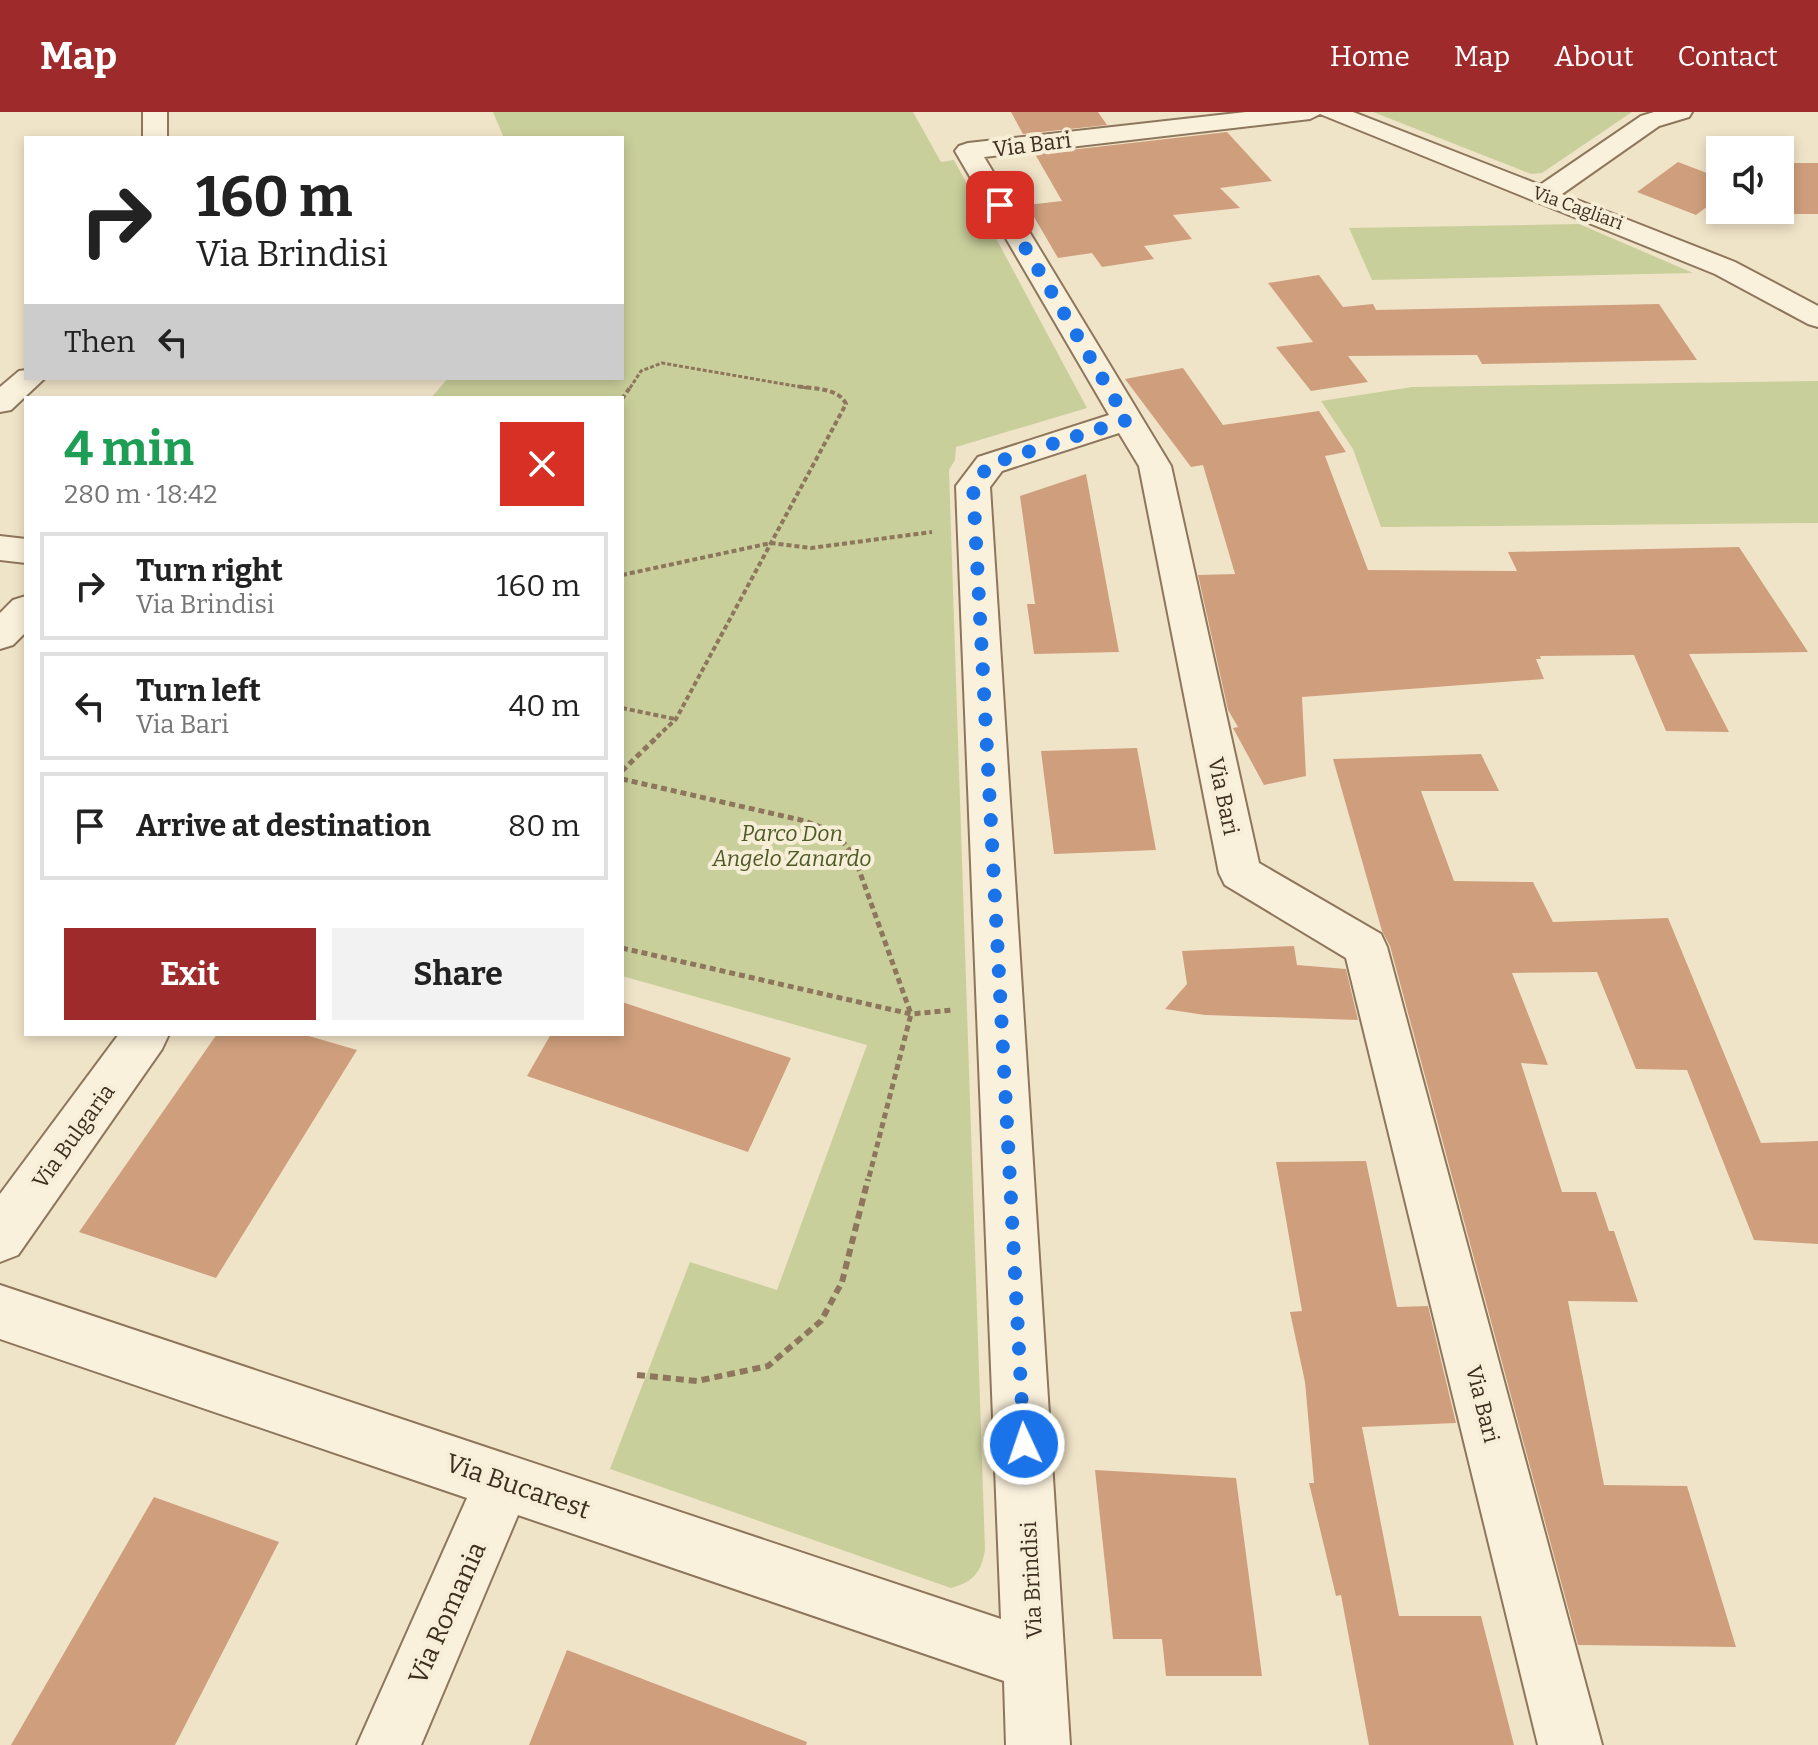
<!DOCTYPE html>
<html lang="en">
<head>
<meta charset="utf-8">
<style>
  :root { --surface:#fff; --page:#f2f2f2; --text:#222; --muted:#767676; --line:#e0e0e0; --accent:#9e2a2b }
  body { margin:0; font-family:Bitter,serif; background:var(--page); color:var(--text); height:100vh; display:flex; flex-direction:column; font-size:30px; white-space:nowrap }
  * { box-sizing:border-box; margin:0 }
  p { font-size:26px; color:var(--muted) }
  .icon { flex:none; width:44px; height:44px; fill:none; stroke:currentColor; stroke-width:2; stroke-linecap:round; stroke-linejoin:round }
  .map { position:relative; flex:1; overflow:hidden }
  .drawer { position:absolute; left:24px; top:284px; width:600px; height:640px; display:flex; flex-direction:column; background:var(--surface); border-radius:0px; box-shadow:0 4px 12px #0003 }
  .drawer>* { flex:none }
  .guide { position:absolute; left:24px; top:24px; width:600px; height:244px; border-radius:0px; box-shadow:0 4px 12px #0003; background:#fff; color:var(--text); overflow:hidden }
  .controls { position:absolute; left:1706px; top:24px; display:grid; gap:16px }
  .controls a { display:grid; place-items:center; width:88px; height:88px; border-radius:0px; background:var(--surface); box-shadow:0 4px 12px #0003; font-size:40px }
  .pin { position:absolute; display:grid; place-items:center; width:68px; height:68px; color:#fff; margin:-34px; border-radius:16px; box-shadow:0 4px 12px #0006 }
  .me { position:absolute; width:88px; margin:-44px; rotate:357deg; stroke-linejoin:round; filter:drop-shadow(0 0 6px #0008) }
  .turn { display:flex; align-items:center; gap:28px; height:168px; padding:0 40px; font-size:36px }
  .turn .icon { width:104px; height:104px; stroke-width:2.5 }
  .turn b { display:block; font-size:56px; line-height:68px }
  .then { display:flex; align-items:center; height:76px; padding:0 40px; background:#0003; gap:16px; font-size:30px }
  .round { display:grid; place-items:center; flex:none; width:84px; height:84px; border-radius:0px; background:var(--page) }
  .head { display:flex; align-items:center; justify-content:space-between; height:136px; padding:0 40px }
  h1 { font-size:48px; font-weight:700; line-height:60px; color:#1e9e55 }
  .button { display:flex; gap:16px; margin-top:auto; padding:16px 40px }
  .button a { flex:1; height:92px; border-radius:0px; background:var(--accent); color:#fff; font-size:32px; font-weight:700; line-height:92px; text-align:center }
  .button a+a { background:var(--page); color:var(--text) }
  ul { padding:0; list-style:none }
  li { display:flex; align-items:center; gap:24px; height:108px; margin:0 16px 12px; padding:0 24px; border:4px solid var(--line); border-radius:0px }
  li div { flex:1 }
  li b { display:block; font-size:30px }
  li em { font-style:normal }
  header { display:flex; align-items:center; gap:48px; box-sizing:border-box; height:112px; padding:0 40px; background:var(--accent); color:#fff }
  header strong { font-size:38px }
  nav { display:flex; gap:44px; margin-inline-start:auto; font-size:28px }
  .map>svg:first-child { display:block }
</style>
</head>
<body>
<header>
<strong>Map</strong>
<nav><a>Home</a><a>Map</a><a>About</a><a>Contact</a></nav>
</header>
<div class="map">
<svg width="1818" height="1633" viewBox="0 0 1818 1633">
  <rect width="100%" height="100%" fill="#f0e4c8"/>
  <g fill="#c9cf9b">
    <path d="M493 0H913L941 50 954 48 1087 296 956 335 955 348 949 358 985 1438C981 1461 973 1470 951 1476L610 1357 690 1150 777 1178 867 933 622 864V286H431L448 266H622V26H504Z"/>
    <path d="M1373 0H1632L1542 61 1531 62Z"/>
    <path d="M1579 112 1693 161 1372 168 1349 116Z"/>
    <path d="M1818 269V411L1381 415 1353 337 1321 289 1412 275Z"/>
  </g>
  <g fill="#cf9f7d">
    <path d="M1011 0H1098L1107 13 1023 22Z"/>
    <path d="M1227 20 1272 69 1220 76 1240 96 1173 103 1192 127 1144 134 1154 147 1102 155 1092 141 1058 146 1027 93 1062 89 1035 42Z"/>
    <path d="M1678 50 1720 66V85L1696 103 1637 80Z"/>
    <rect x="1780" y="51" width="38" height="51"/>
    <path d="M1319 163 1343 195 1373 192 1376 198 1659 192 1697 248 1482 252 1477 243 1348 244 1368 270 1311 279 1276 235 1313 230 1268 171Z"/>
    <path d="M1183 256 1223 313 1319 299 1346 340 1325 344 1368 458 1517 459 1508 440 1739 435 1808 540 1689 542 1729 620 1666 619 1634 543 1540 544 1541 547H1536L1544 567 1302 585 1306 664 1264 673 1233 616 1238 615 1228 598 1198 463 1235 462 1203 353 1191 355 1125 267Z"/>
    <path d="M1086 362 1119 540 1034 542 1027 492H1035L1020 384Z"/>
    <path d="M1137 636 1156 738 1054 742 1041 639Z"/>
    <path d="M1481 642 1499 679H1421L1454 769 1533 770 1553 810 1668 806 1761 1031 1818 1029V1132L1754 1128 1687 958 1636 957 1597 860 1512 861 1548 953 1521 951 1562 1080H1596L1609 1119H1614L1638 1190 1568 1189 1604 1373 1687 1374 1736 1535 1578 1533 1390 834 1382 819 1333 647Z"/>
    <path d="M1294 834 1297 853 1346 857 1358 908 1205 903 1165 897 1187 872 1182 839Z"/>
    <path d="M622 890 791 946 748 1040 527 964 551 922H622Z"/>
    <path d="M217 922H302L357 938 216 1166 79 1120Z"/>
    <path d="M1366 1049 1397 1195 1428 1194 1456 1311 1362 1315 1399 1504H1481L1514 1633H1369L1341 1483 1336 1484 1309 1371H1314L1305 1270 1290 1200 1302 1199 1276 1050Z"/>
    <path d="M1095 1358 1236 1366 1262 1564H1166L1162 1527H1113Z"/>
    <path d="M154 1385 279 1430 175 1633H11Z"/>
    <path d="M567 1538 807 1630 806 1633H529Z"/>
  </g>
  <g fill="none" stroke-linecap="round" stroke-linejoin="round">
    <defs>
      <g id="minor">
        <rect x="143" y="0" width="24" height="26"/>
        <path d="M1246 0H1353L1540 73 1641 4 1654 0H1692L1689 5 1659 14 1562 82 1735 150 1818 194V215L1808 212 1715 162 1320 2 1310 7 984 45 1171 354 1259 751 1381 822 1387 835 1602 1633H1538L1346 846 1225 773 1219 761 1139 354 1119 321 1002 359 990 375 1070 1633H1006L1004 1569 518 1403 421 1633H357L467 1386 0 1227V1173L1001 1507 956 374 978 345 1109 303 955 39 959 34 968 31Z"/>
        <path d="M26 258V266H45L11 298 0 300V275L19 259Z"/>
        <path d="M0 424 26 427V451L0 448Z"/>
        <path d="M26 484V520L13 533 0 537V501L13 488Z"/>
        <path d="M119 922H169L162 937 18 1143 0 1150V1082Z"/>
      </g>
    </defs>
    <use href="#minor" stroke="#8d765c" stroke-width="4"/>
    <path stroke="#8d765c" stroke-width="3" stroke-dasharray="4 2" stroke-linecap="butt" d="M630 276 641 259 662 251 807 276"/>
    <g stroke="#8d765c" stroke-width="4" stroke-dasharray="5 3" stroke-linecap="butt">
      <path d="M622 287 631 274"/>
      <path d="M622 463 771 431 811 436 932 420"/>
      <path d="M622 596 675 607"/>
      <path d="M657 625 676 607 846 292C838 275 812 277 796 274"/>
    </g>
    <g stroke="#8d765c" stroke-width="5" stroke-dasharray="6 4" stroke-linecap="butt">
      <path d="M622 659 659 623"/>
      <path d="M622 667 805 709 836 721 854 744 911 902 868 1069"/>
      <path d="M622 836 911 902 953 898"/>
    </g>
    <path stroke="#8d765c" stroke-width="6" stroke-dasharray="8 5" stroke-linecap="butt" d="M637 1263 697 1269 768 1254 821 1209 842 1170 868 1067"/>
    <use href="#minor" fill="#faf1dc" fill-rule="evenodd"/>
  </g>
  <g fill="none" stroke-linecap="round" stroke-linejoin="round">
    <path stroke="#1a73e8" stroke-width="14" stroke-dasharray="0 25.2" d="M1000 93 1127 308 990 352 973 374 1024 1332"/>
  </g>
  <g text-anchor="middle" stroke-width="8" stroke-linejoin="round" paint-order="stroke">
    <g font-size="18" fill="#3d2e20" stroke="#f7eed8">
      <text transform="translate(1578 96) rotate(20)" y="6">Via Cagliari</text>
    </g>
    <g font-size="22" fill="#3d2e20" stroke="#f7eed8">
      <text transform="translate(1032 32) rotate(-7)" y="8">Via Bari</text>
      <text transform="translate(1224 684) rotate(78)" y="8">Via Bari</text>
      <text transform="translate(73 1024) rotate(-54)" y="8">Via Bulgaria</text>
      <text transform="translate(1483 1292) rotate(76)" y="8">Via Bari</text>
      <text transform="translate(1031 1468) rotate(-93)" y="8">Via Brindisi</text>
    </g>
    <g font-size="22" font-style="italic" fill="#4d5a26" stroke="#f7eed8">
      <text x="792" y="729">Parco Don<tspan x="792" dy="25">Angelo Zanardo</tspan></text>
    </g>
    <g font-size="26" fill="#3d2e20" stroke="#f7eed8">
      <text transform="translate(518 1374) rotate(19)" y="9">Via Bucarest</text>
      <text transform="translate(447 1501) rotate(-66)" y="9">Via Romania</text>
    </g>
  </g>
</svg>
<div class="controls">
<a><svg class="icon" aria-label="sound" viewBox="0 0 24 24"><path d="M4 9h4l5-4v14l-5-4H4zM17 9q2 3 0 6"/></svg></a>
</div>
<div class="pin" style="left:1000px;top:93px;background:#d93025"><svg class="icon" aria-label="arrive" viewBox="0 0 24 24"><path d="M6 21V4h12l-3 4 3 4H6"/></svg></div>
<svg class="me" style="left:1024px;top:1332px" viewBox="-20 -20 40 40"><circle r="17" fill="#1a73e8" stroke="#fff" stroke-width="3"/><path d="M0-11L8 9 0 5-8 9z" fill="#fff"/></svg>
<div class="guide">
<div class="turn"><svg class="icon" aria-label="right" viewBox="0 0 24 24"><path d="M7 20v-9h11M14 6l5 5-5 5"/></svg><div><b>160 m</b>Via Brindisi</div></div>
<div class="then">Then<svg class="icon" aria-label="left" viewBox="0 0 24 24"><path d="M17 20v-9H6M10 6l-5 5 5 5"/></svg></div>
</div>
<section class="drawer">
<div class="head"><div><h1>4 min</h1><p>280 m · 18:42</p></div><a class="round" style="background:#d93025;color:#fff"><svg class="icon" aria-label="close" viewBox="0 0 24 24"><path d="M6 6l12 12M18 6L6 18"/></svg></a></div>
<ul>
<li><svg class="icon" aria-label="right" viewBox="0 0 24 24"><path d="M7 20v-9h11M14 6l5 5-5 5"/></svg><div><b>Turn right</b><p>Via Brindisi</p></div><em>160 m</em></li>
<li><svg class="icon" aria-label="left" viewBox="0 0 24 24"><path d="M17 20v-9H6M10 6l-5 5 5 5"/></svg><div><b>Turn left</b><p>Via Bari</p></div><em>40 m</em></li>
<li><svg class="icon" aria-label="arrive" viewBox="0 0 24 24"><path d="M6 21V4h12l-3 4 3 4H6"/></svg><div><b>Arrive at destination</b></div><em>80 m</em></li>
</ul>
<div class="button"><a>Exit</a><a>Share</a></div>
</section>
</div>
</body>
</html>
